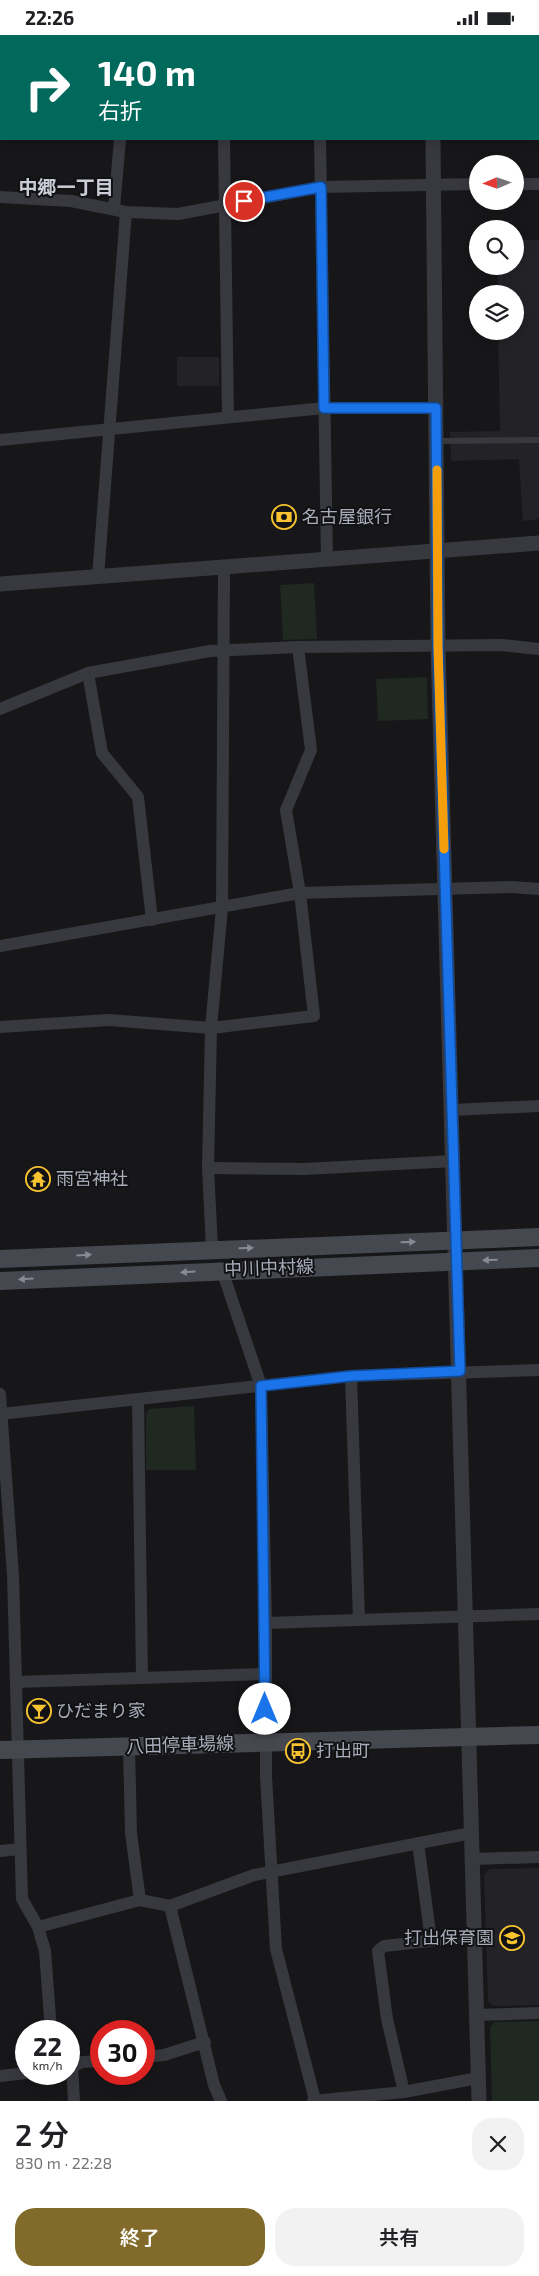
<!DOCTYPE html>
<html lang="ja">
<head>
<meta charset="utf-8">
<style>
  :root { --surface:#fff; --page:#f2f2f2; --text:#202124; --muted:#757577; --accent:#816a2a }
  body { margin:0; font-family:"Exo 2","Noto Sans JP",sans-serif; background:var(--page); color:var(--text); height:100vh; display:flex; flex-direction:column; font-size:19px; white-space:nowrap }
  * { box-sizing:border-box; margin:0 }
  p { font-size:16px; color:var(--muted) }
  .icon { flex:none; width:28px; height:28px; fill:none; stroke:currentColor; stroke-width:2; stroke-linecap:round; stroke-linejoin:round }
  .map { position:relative; height:2066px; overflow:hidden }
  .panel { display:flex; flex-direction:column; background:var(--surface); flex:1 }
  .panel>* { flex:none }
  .hud { position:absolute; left:0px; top:0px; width:540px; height:105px; box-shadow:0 2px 12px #0003; background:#00695c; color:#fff; overflow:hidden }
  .needle { width:32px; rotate:268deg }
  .controls { position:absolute; left:469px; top:120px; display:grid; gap:10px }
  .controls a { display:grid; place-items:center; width:55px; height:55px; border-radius:50%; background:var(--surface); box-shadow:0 2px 12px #0003; font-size:25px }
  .speed { position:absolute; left:15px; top:1985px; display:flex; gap:10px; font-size:25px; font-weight:700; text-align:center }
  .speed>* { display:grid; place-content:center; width:65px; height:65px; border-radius:50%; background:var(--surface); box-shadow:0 2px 12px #0003; line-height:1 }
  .speed small { font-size:12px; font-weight:400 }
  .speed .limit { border:8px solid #d22; background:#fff; color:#111 }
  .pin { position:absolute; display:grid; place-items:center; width:42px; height:42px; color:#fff; margin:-21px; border:2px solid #fff; border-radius:50%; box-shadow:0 1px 5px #0007 }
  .me { position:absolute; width:55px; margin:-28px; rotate:0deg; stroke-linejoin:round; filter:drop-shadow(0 0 4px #0008) }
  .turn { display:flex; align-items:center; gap:18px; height:105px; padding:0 15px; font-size:22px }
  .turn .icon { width:65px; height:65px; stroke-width:2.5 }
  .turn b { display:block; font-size:35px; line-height:42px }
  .round { display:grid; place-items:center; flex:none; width:52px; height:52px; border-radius:20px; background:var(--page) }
  .head { display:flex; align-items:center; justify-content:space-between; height:85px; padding:0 15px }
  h1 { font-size:30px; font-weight:600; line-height:38px }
  .cta { display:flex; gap:10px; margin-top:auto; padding:10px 15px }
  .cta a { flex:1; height:58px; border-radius:20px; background:var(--accent); color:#fff; font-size:20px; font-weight:600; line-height:58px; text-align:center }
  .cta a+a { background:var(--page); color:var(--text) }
  .status { display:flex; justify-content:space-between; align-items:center; height:35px; padding:0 25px; background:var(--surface); direction:ltr }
  .status svg { height:14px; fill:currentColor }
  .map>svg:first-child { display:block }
</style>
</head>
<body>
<div class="status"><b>22:26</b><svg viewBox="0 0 49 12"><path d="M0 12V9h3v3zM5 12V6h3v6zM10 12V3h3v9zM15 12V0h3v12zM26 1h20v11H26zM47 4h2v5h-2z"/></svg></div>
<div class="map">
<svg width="539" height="2066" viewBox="0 0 539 2066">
  <rect width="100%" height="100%" fill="#17171a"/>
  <g fill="#232327">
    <path d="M515 205H539V484L523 486 519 424 451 426 450 397 500 396 498 296H515V259H498L497 231H515Z"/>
    <rect x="177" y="322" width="42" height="29"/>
    <path d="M539 1833V1970L493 1971 488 1966 484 1840 490 1834Z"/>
  </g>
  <g fill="#1f2821">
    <path d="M314 548 317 604 283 605 280 550Z"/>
    <path d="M427 642 428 684 378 686 376 644Z"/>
    <path d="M194 1371 196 1435H146V1379L149 1374Z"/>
    <path d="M539 1986V2066H492L490 1992 494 1987Z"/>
  </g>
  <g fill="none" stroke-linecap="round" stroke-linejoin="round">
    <path stroke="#38393f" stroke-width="6" d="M436 406 539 405"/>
    <g stroke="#38393f" stroke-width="12">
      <path d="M223 0V1"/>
      <path d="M319 0V1"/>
      <path d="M128 1V0"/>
      <path d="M224 104 228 382"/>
      <path d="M320 104 327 524"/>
      <path d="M515 149H539"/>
      <path d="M0 162 71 166 126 177 178 179 321 152 478 149"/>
      <path d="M114 174 120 104"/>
      <path d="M0 405 324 373H436"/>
      <path d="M98 542 126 177"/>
      <path d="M88 638 102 718 138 762 152 885"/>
      <path d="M0 674 88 638 210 616 298 612 502 610 539 614"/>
      <path d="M0 911 300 858 511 852 539 854"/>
      <path d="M0 992 109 985 211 993 314 981 300 858 286 775 311 715 298 612"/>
      <path d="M452 1075 539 1071"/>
      <path d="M208 1133 304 1134 454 1126"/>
      <path d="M212 1214 208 1133 211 993 222 873 224 532"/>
      <path d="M222 1235 261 1351 266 1588V1741L276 1914 315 2065"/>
      <path d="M351 1341 359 1585"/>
      <path d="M0 1359 13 1540 22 1864 38 1892 45 1916 51 1996"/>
      <path d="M138 1364 142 1643"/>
      <path d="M0 1379 351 1341 539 1335"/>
      <path d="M266 1588 539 1579"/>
      <path d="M16 1647 265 1639"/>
      <path d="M129 1712 131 1798 140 1865"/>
      <path d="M418 1808 431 1905"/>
      <path d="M0 1816 20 1814"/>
      <path d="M472 1824 539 1822"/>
      <path d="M170 1871 214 2050 221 2066"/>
      <path d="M38 1892 140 1865 170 1871 254 1840 471 1798"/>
      <path d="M476 1980 539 1978"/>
      <path d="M144 2022 164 2020 205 2007"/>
      <path d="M72 2032 74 2066"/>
      <path d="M69 2033 82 2027 101 2026"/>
      <path d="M0 2041 26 2038"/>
      <path d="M404 2057 387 1984 378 1916 384 1911 474 1901"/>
      <path d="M313 2066 404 2057 478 2043"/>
    </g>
    <g stroke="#38393f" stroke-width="15">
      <path d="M431 0V1"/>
      <path d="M433 104 438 611 479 2066"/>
      <path d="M0 549 539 508"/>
    </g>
    <g stroke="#46484f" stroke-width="18">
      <path d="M0 1224 539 1202"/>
      <path d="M0 1246 539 1223"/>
      <path d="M0 1715 539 1700"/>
    </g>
  </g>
  <defs><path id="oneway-solid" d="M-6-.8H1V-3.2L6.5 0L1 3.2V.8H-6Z" transform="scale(1.25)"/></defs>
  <g fill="#868a95">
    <use href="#oneway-solid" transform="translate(408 1207) rotate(-2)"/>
    <use href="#oneway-solid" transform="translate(246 1213) rotate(-2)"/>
    <use href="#oneway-solid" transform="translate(84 1220) rotate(-3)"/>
    <use href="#oneway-solid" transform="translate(490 1225) rotate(178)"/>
    <use href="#oneway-solid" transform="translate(188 1237) rotate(177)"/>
    <use href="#oneway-solid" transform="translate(26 1244) rotate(177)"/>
  </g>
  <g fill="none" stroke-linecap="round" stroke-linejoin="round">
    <defs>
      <path id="route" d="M244 166 321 152 324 373H436L438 612 460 1336 351 1341 261 1351 265 1674"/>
    </defs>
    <use href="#route" stroke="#114b97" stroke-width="12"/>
    <use href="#route" stroke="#1a73e8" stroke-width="9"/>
    <path stroke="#f59e0b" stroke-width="9" d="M437 435 438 612 444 814"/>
  </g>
  <defs>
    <symbol id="bank-ring" viewBox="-11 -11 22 22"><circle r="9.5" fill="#121215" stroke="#f7c331" stroke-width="1.5"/><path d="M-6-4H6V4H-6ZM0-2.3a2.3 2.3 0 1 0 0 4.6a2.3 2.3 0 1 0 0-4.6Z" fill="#f7c331"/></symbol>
    <symbol id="temple-ring" viewBox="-11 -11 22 22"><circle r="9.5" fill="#121215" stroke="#f7c331" stroke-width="1.5"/><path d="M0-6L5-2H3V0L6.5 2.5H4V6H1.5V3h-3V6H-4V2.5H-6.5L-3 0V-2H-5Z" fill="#f7c331"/></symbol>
    <symbol id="bar-ring" viewBox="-11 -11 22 22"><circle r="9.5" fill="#121215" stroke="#f7c331" stroke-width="1.5"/><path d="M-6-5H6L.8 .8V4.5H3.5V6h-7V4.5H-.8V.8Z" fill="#f7c331"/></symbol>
    <symbol id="bus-ring" viewBox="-11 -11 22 22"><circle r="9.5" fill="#121215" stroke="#f7c331" stroke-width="1.5"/><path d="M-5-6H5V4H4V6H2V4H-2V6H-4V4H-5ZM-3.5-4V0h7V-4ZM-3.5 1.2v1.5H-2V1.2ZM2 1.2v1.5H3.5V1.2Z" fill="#f7c331"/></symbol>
    <symbol id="school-ring" viewBox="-11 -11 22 22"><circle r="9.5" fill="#121215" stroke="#f7c331" stroke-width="1.5"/><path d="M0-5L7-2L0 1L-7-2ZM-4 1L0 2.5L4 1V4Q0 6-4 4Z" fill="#f7c331"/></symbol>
  </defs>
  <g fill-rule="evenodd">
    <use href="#bank-ring" x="270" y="468" width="28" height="28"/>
    <use href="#temple-ring" x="24" y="1130" width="28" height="28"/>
    <use href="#bar-ring" x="25" y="1662" width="28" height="28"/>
    <use href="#bus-ring" x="284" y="1702" width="28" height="28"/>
    <use href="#school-ring" x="498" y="1889" width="28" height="28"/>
  </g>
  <g text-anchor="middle" stroke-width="4" stroke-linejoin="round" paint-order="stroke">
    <g font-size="18" fill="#a9adba" stroke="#121215" text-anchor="start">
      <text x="302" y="488">名古屋銀行</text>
      <text x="56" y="1150">雨宮神社</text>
      <text x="56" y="1682">ひだまり家</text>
      <text x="316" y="1722">打出町</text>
      <text x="494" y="1909" text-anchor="end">打出保育園</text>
    </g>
    <g font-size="18" fill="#a9adba" stroke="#121215">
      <text transform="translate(269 1233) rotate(-2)" y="6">中川中村線</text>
      <text transform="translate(180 1710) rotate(-2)" y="6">八田停車場線</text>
    </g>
    <g font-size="19" font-weight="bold" fill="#caccd6" stroke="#121215">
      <text x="66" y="159">中郷一丁目</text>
    </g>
  </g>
</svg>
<div class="controls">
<a><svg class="needle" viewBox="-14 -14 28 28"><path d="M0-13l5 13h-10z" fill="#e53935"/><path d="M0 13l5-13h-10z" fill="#757577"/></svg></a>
<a><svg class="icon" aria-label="search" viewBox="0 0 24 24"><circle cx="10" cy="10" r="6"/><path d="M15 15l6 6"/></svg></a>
<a><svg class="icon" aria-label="layers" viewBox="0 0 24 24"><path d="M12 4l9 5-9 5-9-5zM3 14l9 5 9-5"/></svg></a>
</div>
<div class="speed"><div>22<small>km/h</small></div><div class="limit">30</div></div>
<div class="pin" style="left:244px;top:166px;background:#d93025"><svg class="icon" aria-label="arrive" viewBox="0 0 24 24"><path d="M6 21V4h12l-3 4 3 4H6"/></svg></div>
<svg class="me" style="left:265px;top:1674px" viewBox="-20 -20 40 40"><circle r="19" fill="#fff"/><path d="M0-13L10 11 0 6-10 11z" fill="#1a73e8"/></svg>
<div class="hud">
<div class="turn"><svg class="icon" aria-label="right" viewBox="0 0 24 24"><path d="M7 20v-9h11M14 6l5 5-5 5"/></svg><div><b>140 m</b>右折</div></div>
</div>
</div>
<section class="panel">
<div class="head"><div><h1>2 分</h1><p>830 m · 22:28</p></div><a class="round"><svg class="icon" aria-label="close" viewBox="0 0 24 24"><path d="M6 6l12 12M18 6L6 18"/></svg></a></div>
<div class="cta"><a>終了</a><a>共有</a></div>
</section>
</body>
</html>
